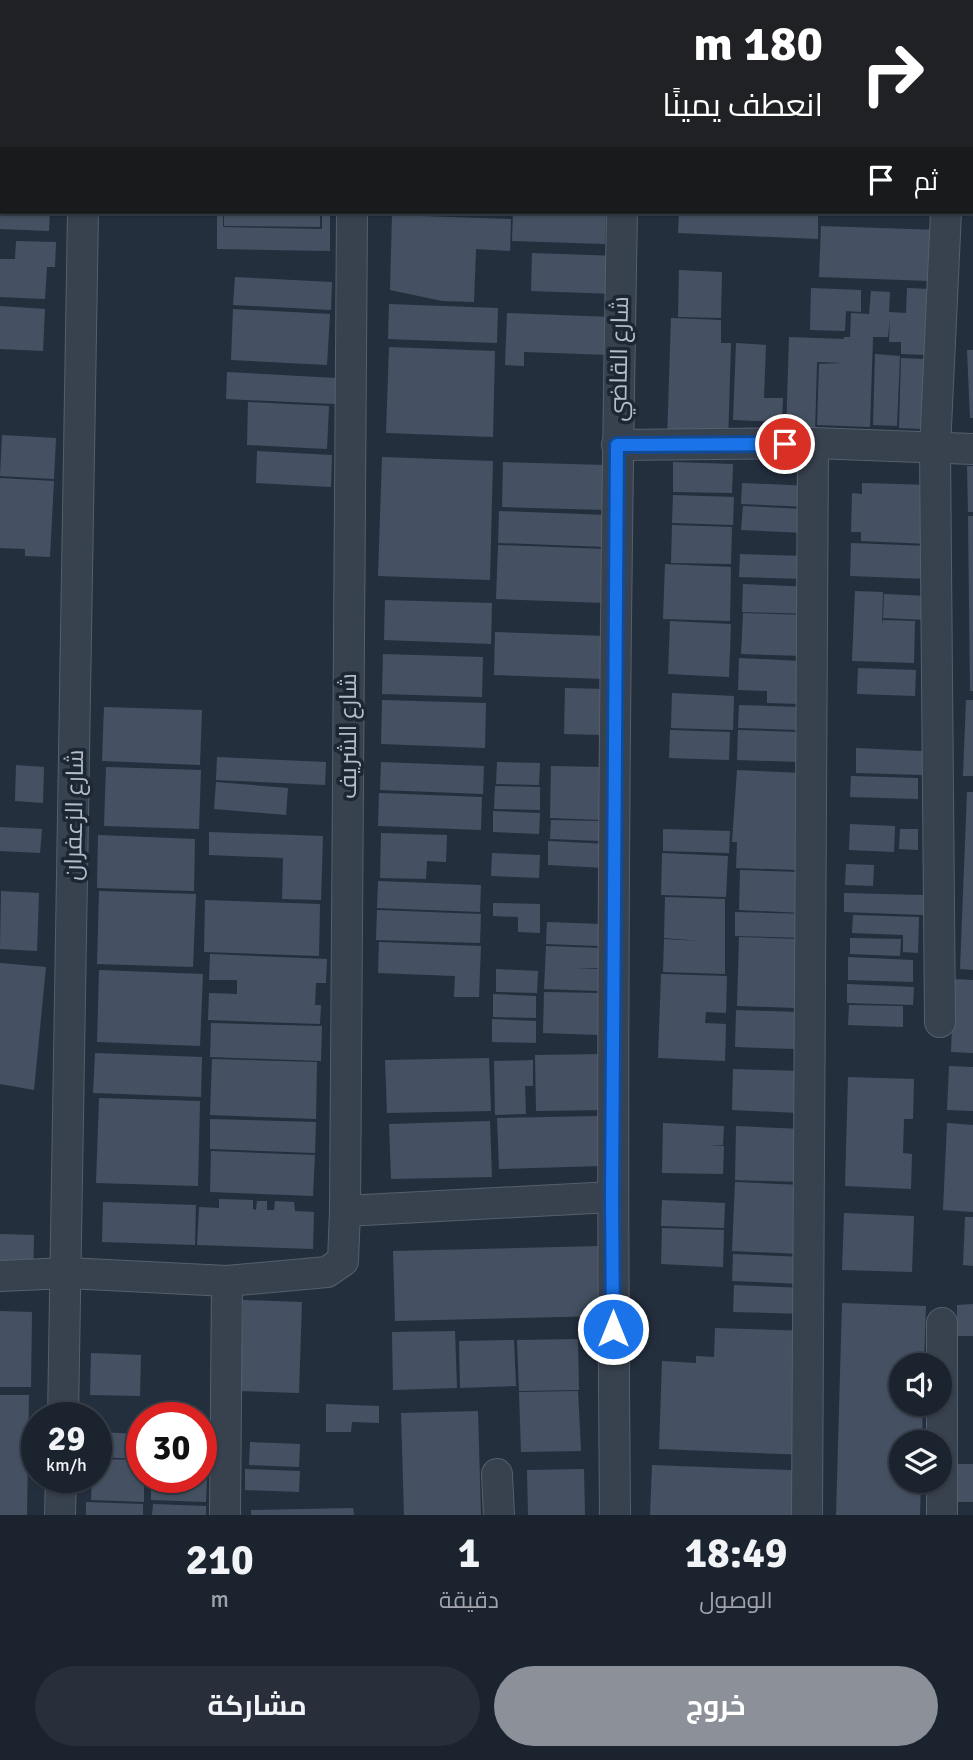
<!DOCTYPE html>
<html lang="ar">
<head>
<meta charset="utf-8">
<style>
  :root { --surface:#1b232e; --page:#282f3a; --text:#f1f3f6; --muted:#a0a4aa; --line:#39404a; --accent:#8c9099 }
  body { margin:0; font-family:Signika,Cairo,sans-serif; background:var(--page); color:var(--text); direction:rtl; height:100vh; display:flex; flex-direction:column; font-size:26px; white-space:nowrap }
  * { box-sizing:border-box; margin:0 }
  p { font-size:23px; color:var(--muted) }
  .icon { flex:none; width:38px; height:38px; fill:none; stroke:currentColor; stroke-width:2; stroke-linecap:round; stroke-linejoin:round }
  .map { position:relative; height:1515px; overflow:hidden; direction:ltr }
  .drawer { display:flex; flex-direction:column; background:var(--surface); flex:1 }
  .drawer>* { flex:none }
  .banner { position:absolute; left:0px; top:0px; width:973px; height:214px; box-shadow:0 2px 5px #0004,0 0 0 2px var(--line); direction:rtl; background:#202124; color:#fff; overflow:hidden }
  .tools { position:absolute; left:889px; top:1353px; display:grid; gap:14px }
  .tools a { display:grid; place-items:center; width:63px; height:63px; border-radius:50%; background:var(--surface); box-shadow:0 2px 5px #0004,0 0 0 2px var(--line); font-size:35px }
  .speed { position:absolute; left:21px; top:1402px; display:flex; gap:14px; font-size:35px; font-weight:700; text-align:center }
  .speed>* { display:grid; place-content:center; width:91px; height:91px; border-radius:50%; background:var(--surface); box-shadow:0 2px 5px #0004,0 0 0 2px var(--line); line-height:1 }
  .speed small { font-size:18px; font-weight:400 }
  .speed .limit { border:10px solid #d22; background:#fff; color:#111 }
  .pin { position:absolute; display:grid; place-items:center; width:60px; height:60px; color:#fff; margin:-30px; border:4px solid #fff; border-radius:50%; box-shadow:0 2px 7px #0007 }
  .me { position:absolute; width:77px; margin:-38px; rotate:0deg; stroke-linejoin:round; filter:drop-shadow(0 0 5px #0008) }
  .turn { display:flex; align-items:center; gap:24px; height:147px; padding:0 35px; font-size:32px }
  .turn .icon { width:91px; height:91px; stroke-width:2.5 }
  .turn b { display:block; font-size:49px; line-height:60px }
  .then { display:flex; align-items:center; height:66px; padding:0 35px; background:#0003; gap:14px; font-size:26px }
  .eta { display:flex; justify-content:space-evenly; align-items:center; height:119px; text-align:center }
  .eta b { font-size:42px; font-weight:700; line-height:49px }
  .primary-button { display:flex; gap:14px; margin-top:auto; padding:14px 35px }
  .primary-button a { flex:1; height:80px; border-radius:42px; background:var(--accent); color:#fff; font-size:28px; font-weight:700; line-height:80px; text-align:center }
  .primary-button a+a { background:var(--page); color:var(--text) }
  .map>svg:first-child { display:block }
</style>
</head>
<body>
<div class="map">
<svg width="973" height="1515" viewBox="0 0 973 1515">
  <rect width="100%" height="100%" fill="#242f3e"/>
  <g fill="#455162">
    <path d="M0 212H50L49 231 0 229Z"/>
    <path d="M217 212H223V227L322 229V212H330V251L217 249Z"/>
    <path d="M224 212H320V227L224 226Z"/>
    <path d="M513 212H606L605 244 512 241Z"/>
    <path d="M679 212H818V239L678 233Z"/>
    <path d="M392 215 511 219 510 251 476 249 474 302 442 301 390 290Z"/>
    <path d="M821 226 939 230 930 281 819 277Z"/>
    <path d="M16 241 56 242 55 267H47L45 299 0 297V259H15Z"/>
    <path d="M532 253 618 256 616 294 531 291Z"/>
    <path d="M679 270 722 272 721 318 678 317Z"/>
    <path d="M235 277 332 282 331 310 233 305Z"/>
    <path d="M811 288 861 290V312L846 311 845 331 810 330Z"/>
    <path d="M907 288 929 289 926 355 901 354V342H889L890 319 888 337H873L870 427 817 425 819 364 843 363 817 362 815 434 786 433 789 337 844 339V337H850L851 313 869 314 871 291 890 292 889 312 906 313Z"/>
    <path d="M389 304 498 308 497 343 388 339Z"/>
    <path d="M0 306 45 309 43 351 0 349Z"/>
    <path d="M233 309 330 314 327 365 231 360Z"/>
    <path d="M507 313 611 317 610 355 524 352V366L505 365Z"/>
    <path d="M671 318 721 320V343H731L728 443 667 440Z"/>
    <path d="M736 343 766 345 764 398H783L782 422 733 420Z"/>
    <path d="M389 347 495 351 493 437 386 433Z"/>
    <path d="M967 350H973V418H970Z"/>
    <path d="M875 354 900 356 897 426 873 425Z"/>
    <path d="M901 358 927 359 925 429 899 428Z"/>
    <path d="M227 372 336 378 335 404 226 399Z"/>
    <path d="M248 402 329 406 327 449 247 445Z"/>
    <path d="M2 435 56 438 54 479 0 476Z"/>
    <path d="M257 451 332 455 331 487 256 483Z"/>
    <path d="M382 457 493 461 490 580 378 576Z"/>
    <path d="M503 462 606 465 604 510 502 507Z"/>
    <path d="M673 462 733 464 732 493 673 492Z"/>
    <path d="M967 466H973V512H968Z"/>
    <path d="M0 478 54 481 50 557 25 556V549L0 548Z"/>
    <path d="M742 483 811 486 810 507 741 504Z"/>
    <path d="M862 483 931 485 929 544 861 541V532H851L852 493 862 494Z"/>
    <path d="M673 495 734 497 733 525 672 523Z"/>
    <path d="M743 506 806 509 805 533 741 530Z"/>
    <path d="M499 511 607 515 606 547 498 543Z"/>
    <path d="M968 516H973V691H970Z"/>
    <path d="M672 525 732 527 731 564 671 563Z"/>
    <path d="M851 543 929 546 928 579 850 576Z"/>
    <path d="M498 545 606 549 604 603 496 599Z"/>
    <path d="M740 554 805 556V579L739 577Z"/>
    <path d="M665 564 731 567 730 621 663 619Z"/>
    <path d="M743 584 811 587 810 614 742 612Z"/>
    <path d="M855 591 883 592 882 625 883 620 915 621 914 663 852 661Z"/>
    <path d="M884 594 929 596 928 620 883 618Z"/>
    <path d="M385 600 492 603 491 644 384 640Z"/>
    <path d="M743 613 804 615 803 656 741 654Z"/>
    <path d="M670 621 731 624 729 677 668 674Z"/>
    <path d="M495 632 605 636V679L494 675Z"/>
    <path d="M383 654 483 657 482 697 382 694Z"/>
    <path d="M739 658 802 661 801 704 767 703V691L738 690Z"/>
    <path d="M858 668 916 670 915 696 857 694Z"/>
    <path d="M565 688 605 689 603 735 564 734Z"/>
    <path d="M672 693 734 696 733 730 671 728Z"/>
    <path d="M382 700 486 703 485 748 381 744Z"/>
    <path d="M966 700H973V776H963Z"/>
    <path d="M739 705 798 707V730L738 728Z"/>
    <path d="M104 707 202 710 200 765 102 761Z"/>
    <path d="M670 730 730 732 729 760 669 758Z"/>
    <path d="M738 730 799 732 798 762 737 760Z"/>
    <path d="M856 748 922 751V775L856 773Z"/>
    <path d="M217 757 326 762 325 785 216 780Z"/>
    <path d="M381 762 484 766 483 794 380 790Z"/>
    <path d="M497 762 540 763 539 785 496 784Z"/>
    <path d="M16 765 44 767 43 803 15 801Z"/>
    <path d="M551 766 602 767V820L550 818Z"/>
    <path d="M106 767 201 770 199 829 104 826Z"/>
    <path d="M737 770 801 773 799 870 736 868 737 842H732Z"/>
    <path d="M851 776 918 778V799L850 797Z"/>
    <path d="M216 782 288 788 286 815 214 809Z"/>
    <path d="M495 786 540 787V810L494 809Z"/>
    <path d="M967 792H973V970L960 969Z"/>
    <path d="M379 793 482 797 481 830 378 826Z"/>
    <path d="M493 811 540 813 539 834 493 832Z"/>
    <path d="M551 820 602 821V841L550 839Z"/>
    <path d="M850 824 895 826 894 852 849 850Z"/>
    <path d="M0 827 42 829 40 853 0 851Z"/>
    <path d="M663 829 730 831 729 853 663 851Z"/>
    <path d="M900 829H918V850L899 849Z"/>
    <path d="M209 832 323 836 321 900 282 899 283 858 209 855Z"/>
    <path d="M381 833 447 835 446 862 427 861 426 879 380 878Z"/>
    <path d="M98 835 195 839 194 891 97 888Z"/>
    <path d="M548 841 607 844 606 868 548 865Z"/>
    <path d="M492 853 540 855 539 878 491 876Z"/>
    <path d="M662 853 728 856 726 897 661 895Z"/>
    <path d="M846 864 874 865 873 886 845 885Z"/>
    <path d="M740 870 799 872 802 913 739 910Z"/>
    <path d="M378 881 481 885 480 912 377 908Z"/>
    <path d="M1 891 39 893 37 951 0 949Z"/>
    <path d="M99 891 196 894 193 967 97 964Z"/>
    <path d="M844 893 924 895 923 915 844 912Z"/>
    <path d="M665 897 725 899V974L663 972 664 939 701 941 664 938Z"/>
    <path d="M205 900 320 904 319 956 204 952Z"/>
    <path d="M493 903 540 904V933L518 932V917L493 916Z"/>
    <path d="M377 910 481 914 480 943 376 940Z"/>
    <path d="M735 912 804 914V938L735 936Z"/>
    <path d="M853 915 919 917 918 953 903 952V935L852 933Z"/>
    <path d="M547 922 600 924 599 946 546 944Z"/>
    <path d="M739 937 797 939 795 1008 737 1006Z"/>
    <path d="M850 938 901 939 900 956 850 954Z"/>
    <path d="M379 942 481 946 479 997H454L455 976 378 973Z"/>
    <path d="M546 946 600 948V968H575L600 969 599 991 544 989Z"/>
    <path d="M210 954 327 959 326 983H316L315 1005H321L320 1024 208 1020 209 993 237 994V980H209Z"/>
    <path d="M848 957 913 960V982L848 980Z"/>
    <path d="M0 963 46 967 34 1090 0 1084Z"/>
    <path d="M496 969 538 971 537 993 496 992Z"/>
    <path d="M99 970 203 974 200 1046 97 1042Z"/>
    <path d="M661 974 727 976 726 1013 706 1012 705 1023 726 1024 725 1061 658 1058Z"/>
    <path d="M954 979 973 980V1053L951 1052Z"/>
    <path d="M847 984 914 987 913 1005 847 1003Z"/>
    <path d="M544 992 599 993 598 1035 543 1033Z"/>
    <path d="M493 994 536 996V1018L493 1017Z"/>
    <path d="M849 1005 903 1006V1027L848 1025Z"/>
    <path d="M736 1010 797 1012 796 1049 735 1047Z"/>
    <path d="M492 1019 536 1021V1043L492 1042Z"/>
    <path d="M211 1023 322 1026 321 1061 210 1057Z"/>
    <path d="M95 1053 202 1057 201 1097 93 1093Z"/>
    <path d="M606 1054 608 1110 536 1111 535 1055Z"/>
    <path d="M489 1058 491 1111 387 1113 385 1060Z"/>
    <path d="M212 1059 317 1062 316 1119 210 1115Z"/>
    <path d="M533 1060V1086H525L526 1114 495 1115 494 1061Z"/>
    <path d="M949 1066 973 1067V1111L947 1110Z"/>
    <path d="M733 1069 801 1071 799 1113 732 1110Z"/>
    <path d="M848 1077 914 1079 913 1119H904L903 1153 912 1154 911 1189 845 1186Z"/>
    <path d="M99 1098 200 1101 198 1186 96 1183Z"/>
    <path d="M600 1116 602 1166 499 1169 497 1118Z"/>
    <path d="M210 1119 316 1122 315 1153 210 1149Z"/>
    <path d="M490 1121 492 1177 391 1179 389 1124Z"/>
    <path d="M663 1123 724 1126 723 1145H710L724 1146 723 1174 662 1173Z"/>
    <path d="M947 1123 973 1125V1212L943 1210Z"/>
    <path d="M736 1126 802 1129 800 1182 735 1180Z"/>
    <path d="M211 1151 315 1155 313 1196 210 1192Z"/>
    <path d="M735 1182 801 1185V1254L732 1251Z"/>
    <path d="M219 1199 253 1200V1209L256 1210 257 1201H267V1210H274L275 1201 294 1202 295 1211 314 1212 313 1249 197 1245 199 1207 219 1208Z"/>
    <path d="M662 1200 725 1203 724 1228 661 1226Z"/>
    <path d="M103 1202 196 1205 195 1245 102 1242Z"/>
    <path d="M844 1213 914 1216 912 1272 842 1270Z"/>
    <path d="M965 1217H973V1266L963 1265Z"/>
    <path d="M662 1228 724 1230 723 1267 661 1264Z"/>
    <path d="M0 1234 34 1235 33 1287 0 1286Z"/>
    <path d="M600 1246 602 1316 395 1321 393 1251Z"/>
    <path d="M733 1254 803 1257 802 1284 732 1281Z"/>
    <path d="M734 1285 805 1288V1314L733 1312Z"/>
    <path d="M243 1300 302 1302 299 1393 240 1391Z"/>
    <path d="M842 1303 926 1306 924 1365H901V1404H923L922 1442H901V1480H921L920 1515H836Z"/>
    <path d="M973 1304V1336H957V1305Z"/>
    <path d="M0 1311 32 1312 31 1387H0Z"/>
    <path d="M715 1328 811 1331 808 1455 659 1449 662 1361 696 1363V1356L714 1357Z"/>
    <path d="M455 1331 457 1388 393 1390 392 1332Z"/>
    <path d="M578 1339 579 1390 519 1391 517 1340Z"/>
    <path d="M514 1340 516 1386 460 1388 459 1341Z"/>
    <path d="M91 1353 141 1355 140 1396 90 1395Z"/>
    <path d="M578 1391 581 1451 521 1452 519 1392Z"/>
    <path d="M0 1395H29L27 1515H0Z"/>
    <path d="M326 1404 379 1406V1423L352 1422 351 1432H326Z"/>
    <path d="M478 1411 481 1515H404L401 1413Z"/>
    <path d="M96 1432 142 1434 141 1459 96 1457Z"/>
    <path d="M250 1442 300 1444 299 1467 249 1465Z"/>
    <path d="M201 1454H208L206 1502 151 1500V1477H201Z"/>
    <path d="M96 1459 142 1460V1477H144V1502L91 1500 92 1477H96Z"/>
    <path d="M957 1464H973V1502H956Z"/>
    <path d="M652 1465 814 1471 812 1515H650Z"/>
    <path d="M245 1469 300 1471 299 1492 245 1490Z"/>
    <path d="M584 1469 585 1515H528L527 1470Z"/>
    <path d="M86 1502 143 1504V1515H86Z"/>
    <path d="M153 1504 206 1506V1515H152Z"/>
    <path d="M353 1508 354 1515H251V1510Z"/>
  </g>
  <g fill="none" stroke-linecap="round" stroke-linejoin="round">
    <defs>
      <g id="street">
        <path d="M85 0V2"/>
        <path d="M949 0V2"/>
        <path d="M354 2V0"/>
        <path d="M626 2V0"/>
        <path d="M0 65H2"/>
        <path d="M971 137H973"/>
        <path d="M617 445 813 443 973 449"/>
        <path d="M940 1022 935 449 946 212"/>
        <path d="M345 1211 612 1197"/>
        <path d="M0 1276 67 1273 227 1281 327 1272 343 1261 345 1211 352 212"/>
        <path d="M942 1323V1515"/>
        <path d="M63 1418 83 212"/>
        <path d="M497 1474 499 1515"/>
        <path d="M60 1515 61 1477"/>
        <path d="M225 1515 227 1281"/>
        <path d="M615 1515C611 1081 614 646 622 212"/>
        <path d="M807 1515 813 443"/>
      </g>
    </defs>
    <use href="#street" stroke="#565f6c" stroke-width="32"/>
    <use href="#street" stroke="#38414e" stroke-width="30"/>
  </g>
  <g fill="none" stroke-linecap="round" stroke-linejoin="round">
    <defs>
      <path id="route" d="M613 1329 612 1197 617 445 785 444"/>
    </defs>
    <use href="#route" stroke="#114b97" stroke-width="18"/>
    <use href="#route" stroke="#1a73e8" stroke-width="12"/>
  </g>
  <g text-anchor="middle" stroke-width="7" stroke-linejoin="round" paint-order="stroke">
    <g font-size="24" fill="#b4bcc9" stroke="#1d2633">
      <text transform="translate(619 359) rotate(-89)" y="8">شارع القاضي</text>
      <text transform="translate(348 736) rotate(-90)" y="8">شارع الشريف</text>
      <text transform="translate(74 815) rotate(-89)" y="8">شارع الزعفران</text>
    </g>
  </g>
</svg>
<div class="tools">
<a><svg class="icon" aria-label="sound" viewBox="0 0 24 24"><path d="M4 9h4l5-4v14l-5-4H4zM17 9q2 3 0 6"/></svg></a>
<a><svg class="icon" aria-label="layers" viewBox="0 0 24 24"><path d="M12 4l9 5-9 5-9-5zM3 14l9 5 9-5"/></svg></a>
</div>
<div class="speed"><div>29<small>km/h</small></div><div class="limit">30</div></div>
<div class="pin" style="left:785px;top:444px;background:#d93025"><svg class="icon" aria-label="arrive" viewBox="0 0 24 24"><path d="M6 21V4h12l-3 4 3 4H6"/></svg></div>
<svg class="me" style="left:613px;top:1329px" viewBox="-20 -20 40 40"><circle r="17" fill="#1a73e8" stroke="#fff" stroke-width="3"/><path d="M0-11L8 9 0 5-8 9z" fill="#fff"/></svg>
<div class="banner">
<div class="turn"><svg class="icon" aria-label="right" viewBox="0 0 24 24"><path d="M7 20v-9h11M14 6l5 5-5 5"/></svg><div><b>180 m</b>انعطف يمينًا</div></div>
<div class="then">ثم<svg class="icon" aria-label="arrive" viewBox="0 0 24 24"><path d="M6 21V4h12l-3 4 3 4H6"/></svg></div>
</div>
</div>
<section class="drawer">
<div class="eta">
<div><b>18:49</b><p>الوصول</p></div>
<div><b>1</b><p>دقيقة</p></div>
<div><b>210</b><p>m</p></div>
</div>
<div class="primary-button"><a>خروج</a><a>مشاركة</a></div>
</section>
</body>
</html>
